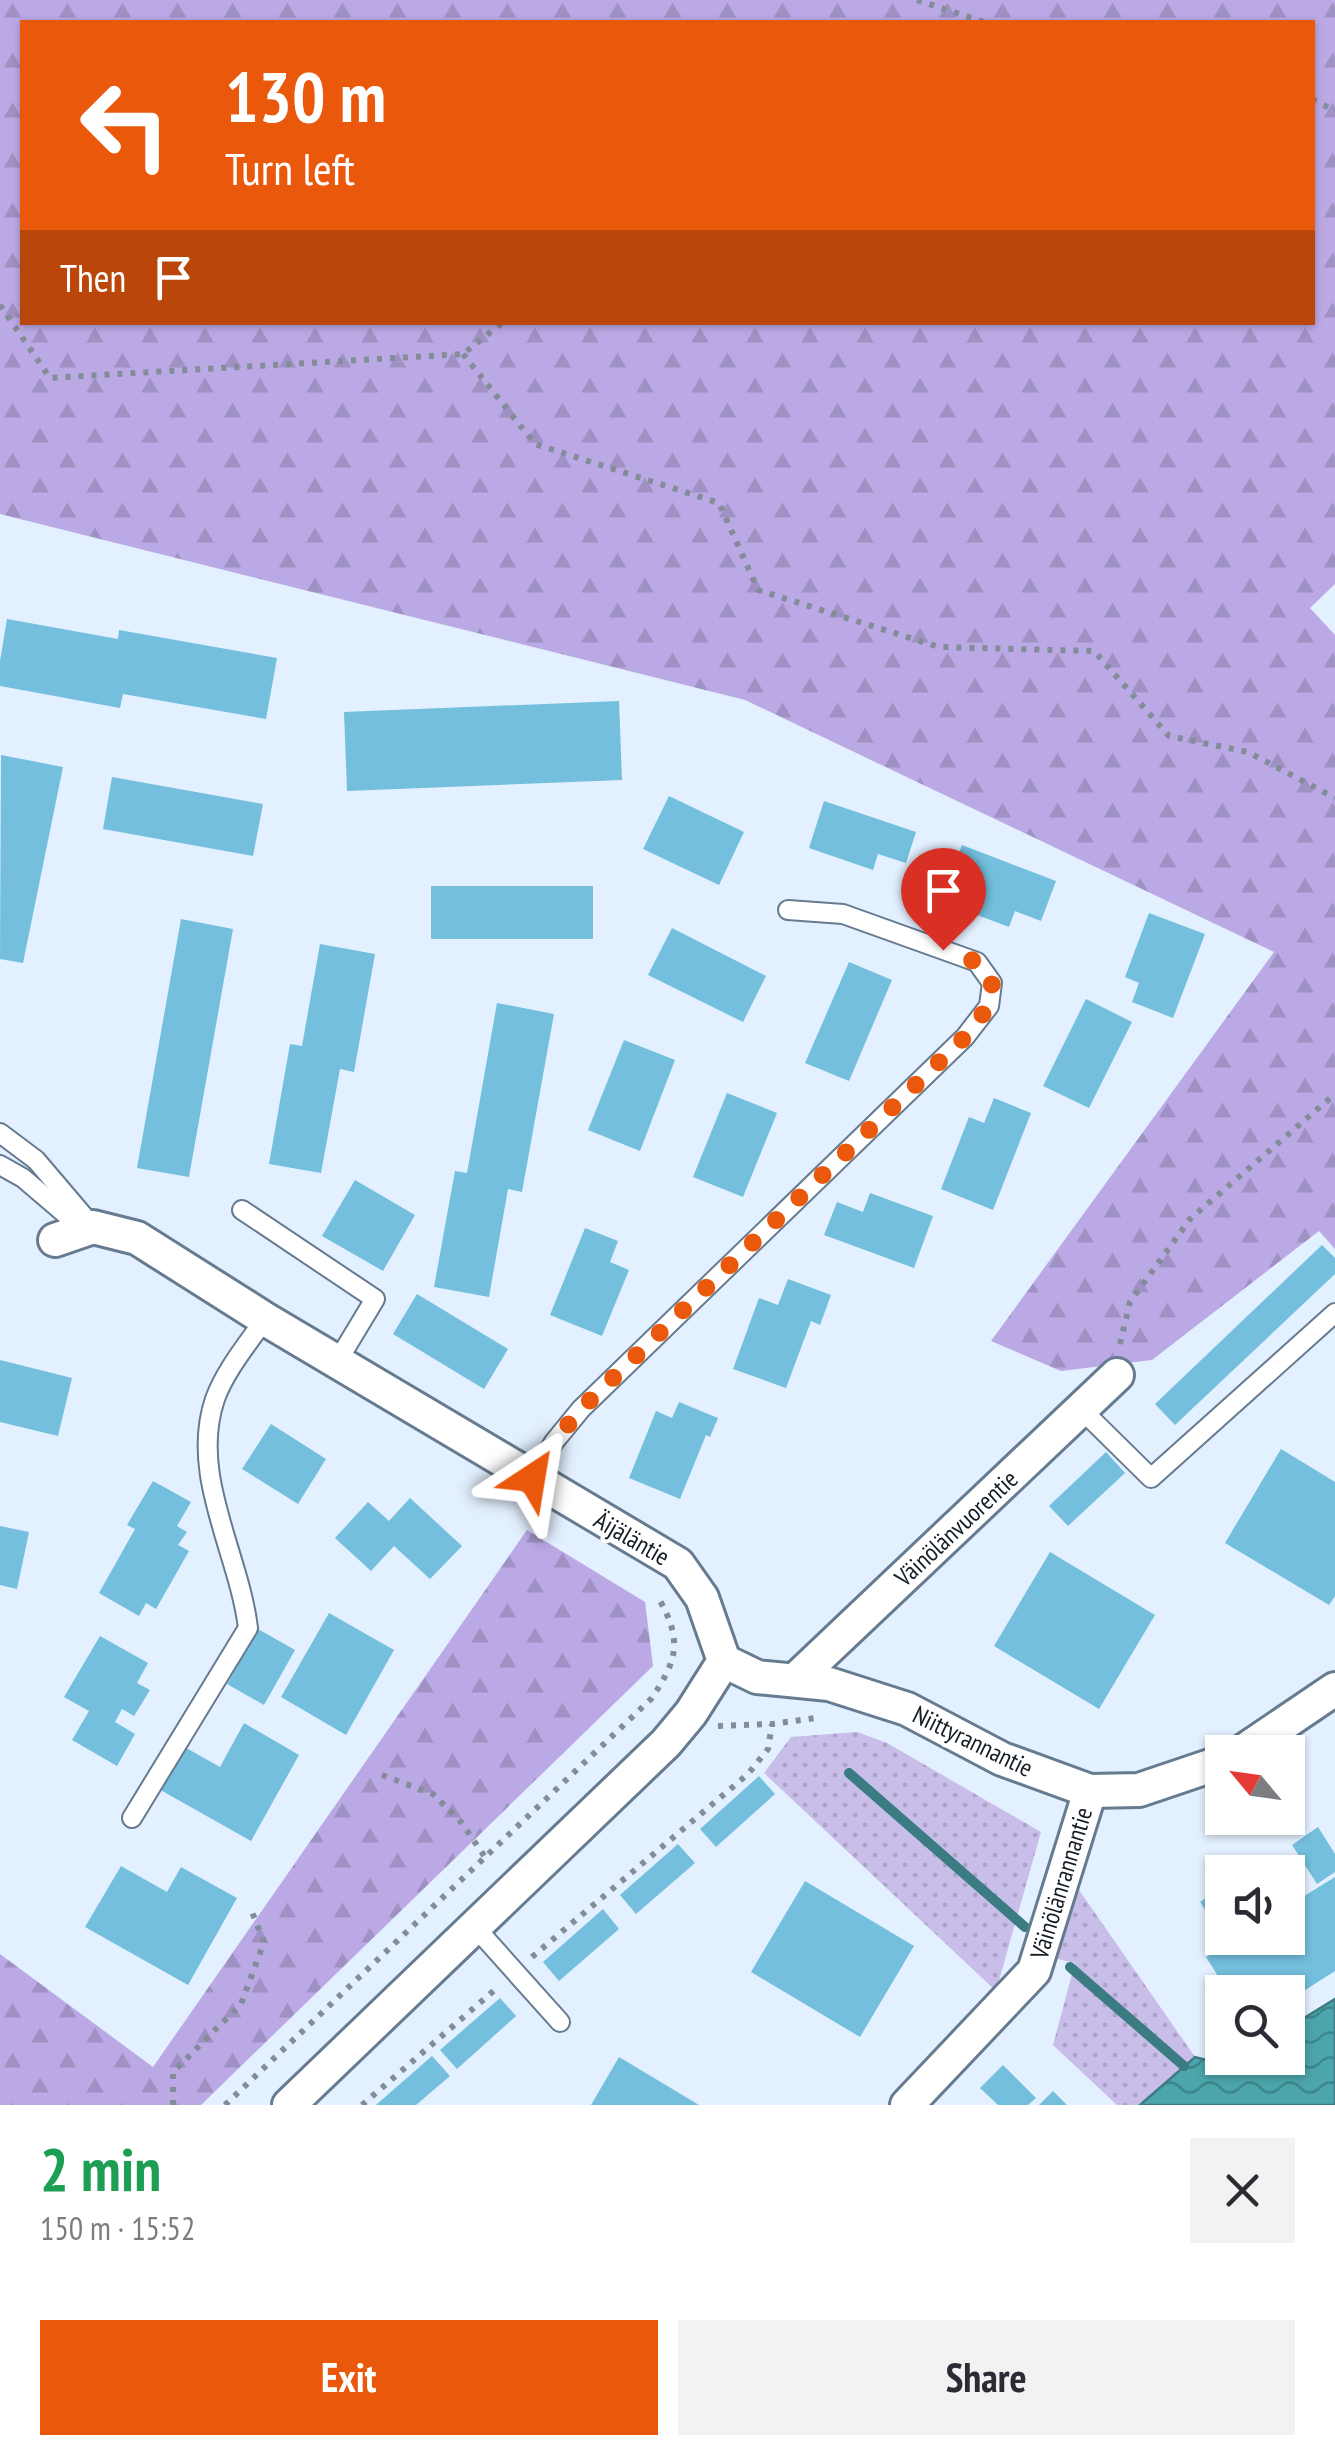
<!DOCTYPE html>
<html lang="en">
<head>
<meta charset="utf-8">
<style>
  :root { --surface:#fff; --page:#f2f2f3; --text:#2b2b33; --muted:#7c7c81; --accent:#ea580c }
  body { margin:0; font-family:"PT Sans Narrow",sans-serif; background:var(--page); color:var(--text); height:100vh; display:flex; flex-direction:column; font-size:38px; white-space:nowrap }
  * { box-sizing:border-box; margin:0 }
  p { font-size:32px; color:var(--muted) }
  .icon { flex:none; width:55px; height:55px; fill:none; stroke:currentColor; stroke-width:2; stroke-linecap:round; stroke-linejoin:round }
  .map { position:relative; height:2105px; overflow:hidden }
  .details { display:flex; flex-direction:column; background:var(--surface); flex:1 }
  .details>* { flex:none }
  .hud { position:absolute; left:20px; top:20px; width:1295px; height:305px; border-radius:0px; box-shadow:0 2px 8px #0004; background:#ea580c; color:#fff; overflow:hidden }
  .needle { width:65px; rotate:299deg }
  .fabs { position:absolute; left:1205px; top:1735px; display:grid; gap:20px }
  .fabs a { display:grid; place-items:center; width:100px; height:100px; border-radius:0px; background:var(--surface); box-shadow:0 2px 8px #0004; font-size:50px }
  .pin { position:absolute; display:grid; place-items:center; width:85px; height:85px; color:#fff; margin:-102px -42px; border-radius:50% 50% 50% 0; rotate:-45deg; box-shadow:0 0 10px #0007 }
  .pin .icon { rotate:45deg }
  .me { position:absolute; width:110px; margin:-55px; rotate:33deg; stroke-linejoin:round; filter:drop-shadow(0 0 8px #0008) }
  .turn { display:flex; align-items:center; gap:35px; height:210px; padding:0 40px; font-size:45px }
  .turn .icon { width:130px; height:130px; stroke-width:2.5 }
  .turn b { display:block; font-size:70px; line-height:85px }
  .then { display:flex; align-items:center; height:95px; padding:0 40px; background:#0003; gap:20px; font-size:38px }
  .round { display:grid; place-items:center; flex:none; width:105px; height:105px; border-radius:0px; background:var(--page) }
  .head { display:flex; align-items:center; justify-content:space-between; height:170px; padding:0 40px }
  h1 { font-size:60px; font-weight:700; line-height:75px; color:#1e9e55 }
  .cta { display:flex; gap:20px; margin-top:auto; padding:20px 40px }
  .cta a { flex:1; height:115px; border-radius:0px; background:var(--accent); color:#fff; font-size:40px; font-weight:700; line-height:115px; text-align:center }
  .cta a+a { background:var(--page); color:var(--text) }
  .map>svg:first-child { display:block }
</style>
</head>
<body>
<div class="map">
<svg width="1335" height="2105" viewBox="0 0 1335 2105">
  <defs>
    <pattern id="grass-dots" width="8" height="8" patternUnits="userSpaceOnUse" patternTransform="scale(2.5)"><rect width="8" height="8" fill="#c9bde9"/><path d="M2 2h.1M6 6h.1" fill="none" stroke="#aca2c8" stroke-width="1.8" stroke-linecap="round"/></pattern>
    <pattern id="forest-firs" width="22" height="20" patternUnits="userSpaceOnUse" patternTransform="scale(2.5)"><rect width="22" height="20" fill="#bba9e5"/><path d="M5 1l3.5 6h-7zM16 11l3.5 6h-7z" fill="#a091c4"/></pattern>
    <pattern id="water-waves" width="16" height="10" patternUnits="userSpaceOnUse" patternTransform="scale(2.5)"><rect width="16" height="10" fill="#4ba5ab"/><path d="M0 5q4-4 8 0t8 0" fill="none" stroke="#3d868b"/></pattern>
  </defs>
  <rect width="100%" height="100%" fill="#e3f0ff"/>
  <g fill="url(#grass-dots)">
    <path d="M857 1732 887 1743 1041 1832 996 1991 764 1773 791 1737Z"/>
    <path d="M1077 1887 1195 2057 1140 2105H1117L1053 2045 1075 1963 1053 1958Z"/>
  </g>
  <g fill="url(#forest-firs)" fill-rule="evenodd">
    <path d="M0 0H1335V584L1310 608 1335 635V1249L1319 1231 1152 1360 1061 1371 991 1341 1274 952 745 700 0 514ZM22 22H1312V322H22Z"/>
    <path d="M527 1530 645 1602 653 1666 201 2105H0V1954L153 2067Z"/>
  </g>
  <path fill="url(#water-waves)" stroke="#3a7c82" stroke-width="2.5" d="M1335 1999V2105H1140L1195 2057 1227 2065 1240 2058H1288V2028Z"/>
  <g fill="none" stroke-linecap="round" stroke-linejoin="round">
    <g stroke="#3a7c82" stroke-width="10">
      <path d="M849 1773 1025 1927"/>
      <path d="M1070 1967 1184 2066"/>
    </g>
  </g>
  <g fill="#73bfdd">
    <path d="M7 619 118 639 119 630 277 658 266 719 123 694 120 708 0 686V661Z"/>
    <path d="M619 701 622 780 347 791 344 712Z"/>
    <path d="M1 755 63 767 23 963 0 959Z"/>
    <path d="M112 777 263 804 253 856 103 829Z"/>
    <path d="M669 796 744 832 719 885 643 849Z"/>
    <path d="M824 801 916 832 906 863 878 854 873 870 809 848Z"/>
    <path d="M962 845 1056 881 1041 921 1015 911 1009 927 940 901Z"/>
    <rect x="431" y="886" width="162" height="53"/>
    <path d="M1149 913 1205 934 1173 1018 1132 1002 1139 983 1125 977Z"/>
    <path d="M181 919 233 929 189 1177 137 1168Z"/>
    <path d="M672 928 766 976 743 1022 648 975Z"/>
    <path d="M320 944 375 954 354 1072 340 1069 321 1173 269 1164 290 1044 302 1046Z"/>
    <path d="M849 962 892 980 849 1081 805 1063Z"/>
    <path d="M1086 999 1132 1022 1089 1108 1043 1086Z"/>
    <path d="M497 1003 554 1014 522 1192 508 1189 489 1297 434 1287 455 1171 467 1173Z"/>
    <path d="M624 1040 675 1060 640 1151 588 1130Z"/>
    <path d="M727 1093 777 1113 743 1197 693 1177Z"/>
    <path d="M994 1098 1031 1113 993 1210 941 1189 969 1117 984 1123Z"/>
    <path d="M355 1180 415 1215 383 1271 322 1236Z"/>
    <path d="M870 1193 933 1216 914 1268 824 1235 837 1202 863 1212Z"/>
    <path d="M585 1228 618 1241 610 1262 629 1270 602 1336 550 1315Z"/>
    <path d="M1322 1245 1335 1258V1274L1175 1425 1155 1404Z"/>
    <path d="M788 1279 831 1295 820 1325 811 1321 786 1388 733 1369 759 1298 778 1305Z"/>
    <path d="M417 1294 508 1349 484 1389 393 1334Z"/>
    <path d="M0 1360 72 1378 58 1436 0 1422Z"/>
    <path d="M679 1402 718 1418 710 1437 706 1435 680 1499 629 1478 656 1411 672 1418Z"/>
    <path d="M271 1424 326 1459 298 1504 242 1469Z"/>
    <path d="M1281 1449 1335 1482V1596L1329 1605 1225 1543Z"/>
    <path d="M1106 1452 1125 1473 1068 1526 1049 1506Z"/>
    <path d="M153 1481 191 1502 177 1526 187 1532 178 1545 189 1551 156 1609 146 1603 139 1616 99 1593 135 1529 127 1525Z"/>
    <path d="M410 1498 462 1546 430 1579 394 1546 371 1571 335 1538 368 1502 389 1521Z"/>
    <path d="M0 1526 29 1532 17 1589 0 1585Z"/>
    <path d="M1050 1552 1155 1615 1099 1709 994 1646Z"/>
    <path d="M329 1613 394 1650 346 1735 281 1697Z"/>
    <path d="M258 1629 295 1650 264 1705 227 1684Z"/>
    <path d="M100 1636 148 1663 137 1683 150 1690 134 1716 122 1709 115 1722 135 1734 117 1766 72 1740 89 1711 64 1697Z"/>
    <path d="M244 1723 299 1755 251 1841 157 1788 181 1745 220 1767Z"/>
    <path d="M759 1776 775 1794 716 1847 700 1829Z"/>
    <path d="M1318 1827 1335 1854V1872L1317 1884 1292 1845Z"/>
    <path d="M678 1844 695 1863 636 1914 620 1895Z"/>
    <path d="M1276 1856 1287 1872H1250Z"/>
    <path d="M121 1866 167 1892 181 1867 237 1898 188 1985 85 1927Z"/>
    <path d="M1288 1873 1301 1894 1288 1903Z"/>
    <path d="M1335 1877V1971L1288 2001V1992H1228L1206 1957 1237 1938H1288V1906Z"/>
    <path d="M805 1881 914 1946 860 2037 751 1972Z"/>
    <path d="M1222 1887V1936L1200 1902Z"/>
    <path d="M603 1909 619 1929 559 1981 543 1962Z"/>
    <path d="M500 1998 516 2016 457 2069 440 2050Z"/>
    <path d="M432 2056 450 2076 416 2105H376Z"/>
    <path d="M619 2057 699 2105H591Z"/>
    <path d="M1003 2065 1036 2098 1028 2105H998L980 2088Z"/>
    <path d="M1053 2091 1067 2105H1039Z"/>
  </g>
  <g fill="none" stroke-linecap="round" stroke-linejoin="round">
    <defs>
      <g id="lane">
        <path d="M0 1133 36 1160 93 1227"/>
        <path d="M0 1165 23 1178 84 1230"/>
        <path d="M242 1210 375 1299 337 1362"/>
        <path d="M1081 1409 1151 1478 1335 1313"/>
        <path d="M532 1478 554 1442 581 1409 965 1037 989 1006 992 983 977 962 843 914 788 910"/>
        <path d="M132 1818 248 1628C239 1553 189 1475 215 1399 225 1371 248 1343 265 1319"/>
        <path d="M475 1927 560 2022"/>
      </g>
      <g id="street">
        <path d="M55 1240 93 1227 137 1238 265 1319 678 1564 702 1598 724 1661 691 1713 666 1743 289 2105"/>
        <path d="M724 1661 757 1677 829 1684 907 1709 1002 1759 1090 1791 1139 1790 1222 1762"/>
        <path d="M795 1680 1117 1375"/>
        <path d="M1242 1752 1335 1689"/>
        <path d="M907 2105 1034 1971 1090 1791"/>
      </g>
    </defs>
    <use href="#lane" stroke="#667b90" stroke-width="22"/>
    <use href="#street" stroke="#667b90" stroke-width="38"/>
    <g stroke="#828d99" stroke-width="6" stroke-dasharray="5 8" stroke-linecap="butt">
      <path d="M917 0 984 22"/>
      <path d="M1312 99 1335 111"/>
      <path d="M0 305 50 378 463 354 503 322"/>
      <path d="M463 354 535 444 719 503 758 590 939 647 1094 651 1169 736 1248 752 1335 798"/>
      <path d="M1120 1344 1130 1302 1190 1219 1335 1094"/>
      <path d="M718 1726 772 1724 816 1718"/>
      <path d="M382 1775 433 1794 461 1822 485 1857"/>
      <path d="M532 1957 748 1774 768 1749 772 1724"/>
      <path d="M173 2105V2072L241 2004 264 1942 250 1907"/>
      <path d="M225 2105 651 1699C677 1661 683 1641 659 1599"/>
      <path d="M362 2105 497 1988"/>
    </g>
    <use href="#lane" stroke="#fff" stroke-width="18"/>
    <use href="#street" stroke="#fff" stroke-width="32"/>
  </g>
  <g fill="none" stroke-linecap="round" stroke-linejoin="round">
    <path stroke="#ea580c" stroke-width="18" stroke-dasharray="0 32.4" d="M532 1478 554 1442 581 1409 965 1037 989 1006 992 983 977 962 943 950"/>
  </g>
  <g text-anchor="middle" stroke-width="8" stroke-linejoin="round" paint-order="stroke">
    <g font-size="25" fill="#141c24" stroke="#fff">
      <text transform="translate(956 1528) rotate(-43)" y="9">Väinölänvuorentie</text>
      <text transform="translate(632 1538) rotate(30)" y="9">Äijäläntie</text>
      <text transform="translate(973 1741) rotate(26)" y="9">Niittyrannantie</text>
      <text transform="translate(1061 1883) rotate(-73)" y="9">Väinölänrannantie</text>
    </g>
  </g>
</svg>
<div class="fabs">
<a><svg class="needle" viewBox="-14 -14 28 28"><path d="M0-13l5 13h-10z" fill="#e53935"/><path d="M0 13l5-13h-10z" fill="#7c7c81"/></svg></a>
<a><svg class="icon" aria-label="sound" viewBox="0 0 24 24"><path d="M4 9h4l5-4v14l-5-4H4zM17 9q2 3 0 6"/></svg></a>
<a><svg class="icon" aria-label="search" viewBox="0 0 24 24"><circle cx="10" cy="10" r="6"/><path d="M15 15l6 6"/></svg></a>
</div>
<div class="pin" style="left:943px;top:950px;background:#d93025"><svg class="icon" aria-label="arrive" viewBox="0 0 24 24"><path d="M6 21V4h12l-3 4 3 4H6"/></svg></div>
<svg class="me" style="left:532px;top:1478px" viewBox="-20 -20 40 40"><path d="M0-17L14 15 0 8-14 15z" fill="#ea580c" stroke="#fff" stroke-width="4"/></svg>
<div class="hud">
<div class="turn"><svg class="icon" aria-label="left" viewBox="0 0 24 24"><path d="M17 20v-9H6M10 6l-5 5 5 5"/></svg><div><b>130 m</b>Turn left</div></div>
<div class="then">Then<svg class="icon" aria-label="arrive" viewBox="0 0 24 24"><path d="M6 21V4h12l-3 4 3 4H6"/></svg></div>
</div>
</div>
<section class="details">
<div class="head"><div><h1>2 min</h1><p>150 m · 15:52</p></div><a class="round"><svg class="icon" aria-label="close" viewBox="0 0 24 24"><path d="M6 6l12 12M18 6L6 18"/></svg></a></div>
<div class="cta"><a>Exit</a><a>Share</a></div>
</section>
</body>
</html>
